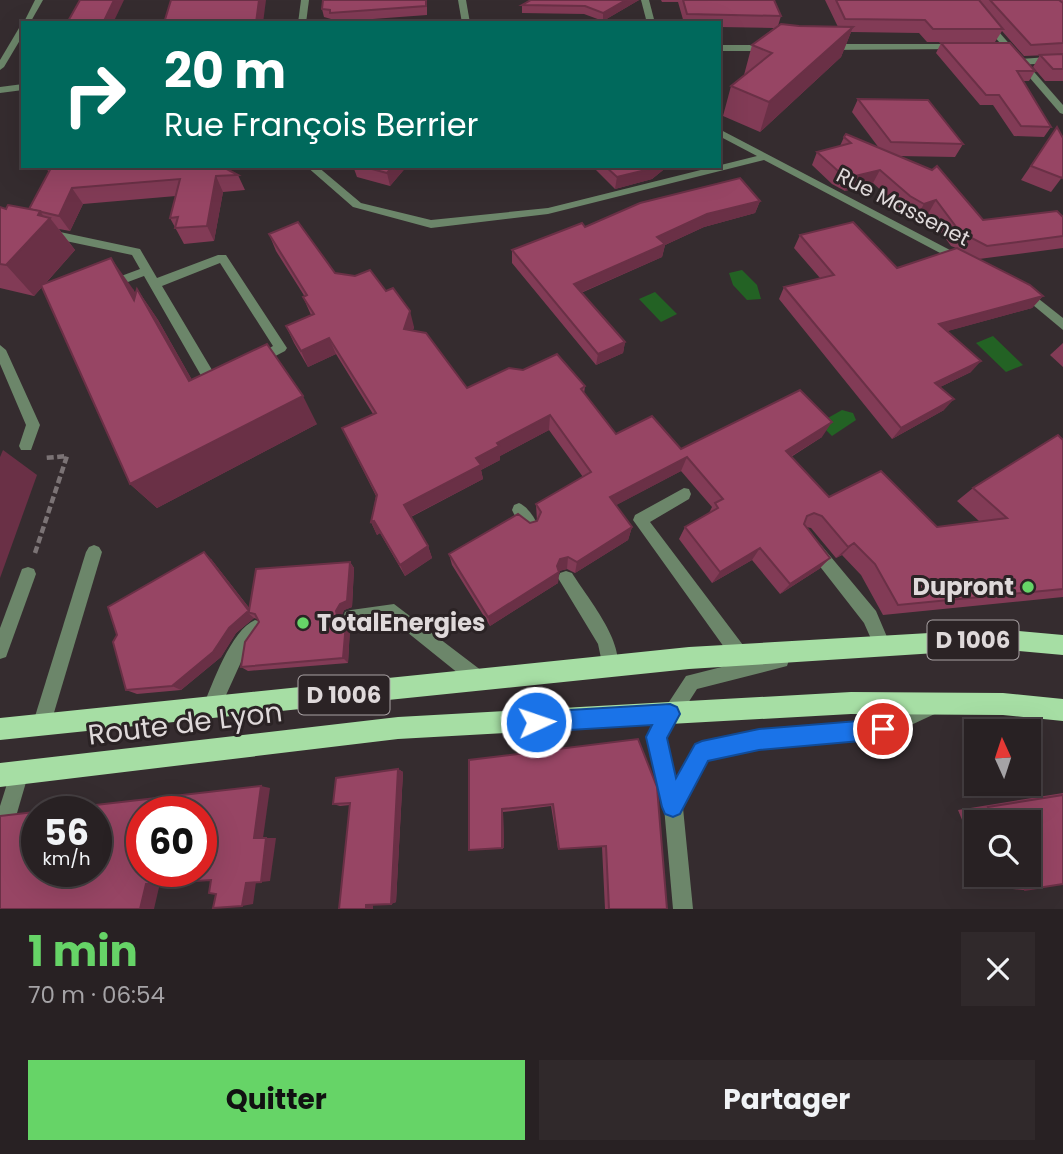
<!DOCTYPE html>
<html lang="fr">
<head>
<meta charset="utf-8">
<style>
  :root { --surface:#282123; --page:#30292b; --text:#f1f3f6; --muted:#a5a3a6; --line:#443e41; --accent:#66d467 }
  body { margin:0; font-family:Poppins,sans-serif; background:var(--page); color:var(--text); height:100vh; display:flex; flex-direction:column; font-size:26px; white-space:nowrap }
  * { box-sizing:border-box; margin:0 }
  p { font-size:23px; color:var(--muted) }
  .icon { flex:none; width:38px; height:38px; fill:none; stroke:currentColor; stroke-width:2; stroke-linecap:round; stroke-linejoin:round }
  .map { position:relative; height:909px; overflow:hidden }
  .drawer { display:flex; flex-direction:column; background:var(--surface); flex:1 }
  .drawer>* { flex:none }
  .banner { position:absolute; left:21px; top:21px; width:700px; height:147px; border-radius:0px; box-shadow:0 7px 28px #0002,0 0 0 2px var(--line); background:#00695c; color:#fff; overflow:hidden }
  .needle { width:46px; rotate:357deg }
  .fabs { position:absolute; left:964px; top:719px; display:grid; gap:14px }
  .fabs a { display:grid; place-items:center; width:77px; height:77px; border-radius:0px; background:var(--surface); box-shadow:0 7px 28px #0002,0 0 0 2px var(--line); font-size:35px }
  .speed { position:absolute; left:21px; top:796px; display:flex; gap:14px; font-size:35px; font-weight:700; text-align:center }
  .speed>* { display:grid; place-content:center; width:91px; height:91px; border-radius:50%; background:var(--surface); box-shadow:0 7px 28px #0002,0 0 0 2px var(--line); line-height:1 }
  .speed small { font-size:18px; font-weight:400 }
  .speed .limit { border:10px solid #d22; background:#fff; color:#111 }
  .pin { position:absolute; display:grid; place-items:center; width:60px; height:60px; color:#fff; margin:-30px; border:4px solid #fff; border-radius:50%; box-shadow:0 2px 7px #0007 }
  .me { position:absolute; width:77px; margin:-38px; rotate:87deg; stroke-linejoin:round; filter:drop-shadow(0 0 5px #0008) }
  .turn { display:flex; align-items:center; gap:24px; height:147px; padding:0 28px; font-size:32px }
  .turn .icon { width:91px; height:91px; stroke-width:2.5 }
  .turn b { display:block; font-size:49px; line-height:60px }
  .round { display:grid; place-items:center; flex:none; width:74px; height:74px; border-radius:0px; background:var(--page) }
  .overview { display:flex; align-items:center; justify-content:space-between; height:119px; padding:0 28px }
  h1 { font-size:42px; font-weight:700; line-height:52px; color:var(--accent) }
  .action { display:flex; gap:14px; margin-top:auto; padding:14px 28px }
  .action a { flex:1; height:80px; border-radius:0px; background:var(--accent); color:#111; font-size:28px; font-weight:700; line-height:80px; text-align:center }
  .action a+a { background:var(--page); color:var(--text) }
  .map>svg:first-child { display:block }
</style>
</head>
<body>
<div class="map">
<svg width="1063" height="909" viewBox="0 0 1063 909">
  <rect width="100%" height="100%" fill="#352c2f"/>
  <g fill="#236224">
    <path d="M742 270 757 285 761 299 747 300 733 285 729 273Z"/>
    <path d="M655 292 677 314 661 322 639 299Z"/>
    <path d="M993 336 1023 365 1006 372 976 343Z"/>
    <path d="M842 410 853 413 856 420 832 436 819 423Z"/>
  </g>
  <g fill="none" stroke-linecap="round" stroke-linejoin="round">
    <path stroke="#7b7375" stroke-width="4.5" stroke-dasharray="7 3.5" stroke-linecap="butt" d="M35 553 67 456 45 458"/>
    <g fill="#6c866a" fill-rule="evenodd">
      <path d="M1063 56V62L1020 65 1016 62 1020 59Z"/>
      <path d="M46 229 140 249 157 278 218 255H226L287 348 285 351 262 363H254L252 360 254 357 273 346 220 263 162 286 215 375H223L224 379 217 386H207L144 276 109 289 103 285 105 282 140 269 132 255 42 236 41 233Z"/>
      <path d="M0 345 6 350 40 425 31 450H21L19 446 26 425 0 364Z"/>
      <path d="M684 488 689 489 691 494 689 499 650 522 746 649 748 655 746 661 740 663 734 661 633 520 635 515Z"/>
      <path d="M519 503C528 507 535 518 538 526L536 531 531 533C522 530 516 518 512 510L514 505Z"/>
      <path d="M816 543 821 545 876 611 890 644 888 650 882 652 876 650 864 623 811 555 808 550 811 545Z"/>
      <path d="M94 545 99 547 102 552 50 726 47 732 41 735 35 732 32 726 86 552 89 547Z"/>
      <path d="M28 567 34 569 36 574 6 657 0 659V628L22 569Z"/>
      <path d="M566 571 572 573C586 596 627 644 616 672L610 674 604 672 598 644 558 578 560 573Z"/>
      <path d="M394 604 486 674 489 680 486 686 480 689 474 686 392 620 351 626 345 624 343 618 345 612 351 610Z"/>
      <path d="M255 620 261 622 263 628 246 651 217 715 211 718 205 715 202 709C212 685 231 630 255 620Z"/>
      <path d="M20 763 27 765 29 772 10 837 7 844 0 847V806L13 765Z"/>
    </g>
    <g fill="#6c866a" fill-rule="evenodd">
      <path d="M35 0H43L30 23 23 24Z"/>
      <path d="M301 0H309L306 23H298Z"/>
      <path d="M458 0H466L470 23H462Z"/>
      <path d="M641 0H649L655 23H647Z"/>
      <path d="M963 0H971L1063 105V114L1060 113Z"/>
      <path d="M23 26V35L4 67 0 70V60L19 28Z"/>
      <path d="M956 44 959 45V49L826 50 822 47 826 44Z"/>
      <path d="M719 45H770L774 48 770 51H719Z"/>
      <path d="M23 84V90L0 93V87Z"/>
      <path d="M719 129 969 260 963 264 959 263 764 160 548 214 431 228 353 207 306 166H317L361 203 431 220 548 208 757 156 719 136Z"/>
      <path d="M1025 288 1063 318V330L1021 295 1019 292Z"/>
      <path d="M781 652 787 654 789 660 787 666 697 689 665 739 676 782 696 746 702 743 759 731 882 720 933 697 939 700 942 706 939 712 883 738 759 749 708 760 683 808 693 909H673L664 807 647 737 650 731 686 676Z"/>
    </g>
    <g fill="#a6dea4" fill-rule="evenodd">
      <path d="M998 629 1063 635V655L998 649 689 669 0 740V718L689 647Z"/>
      <path d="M851 692 1003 693 1063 699V721L1003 715 851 714 398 739 0 787V763L398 717Z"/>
    </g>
  </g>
  <g fill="#823b56">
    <path d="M427 0V15L332 22 331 19 324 17 322 9Z"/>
    <path d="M531 0H639L603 21 584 14 522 13V5Z"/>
    <path d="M661 0H774L781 16 778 26 838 27 825 0H1063V81H1045L1033 67 1040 55H1049L1024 56 1002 31 995 42H927L919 33 851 32 841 57 760 132 723 116 731 86 744 75 752 45 774 28 719 27V23H684L678 2H662Z"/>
    <path d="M941 43 1035 71 1029 81H1023L1051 127 1044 137 1014 136 993 105H980L936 53Z"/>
    <path d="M858 99 963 144 955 157 898 156 983 220 1063 217V248L979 259 1043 296 1032 308 947 331 971 372 940 387 944 410 892 439 779 299 784 287 820 278 794 248 800 235 897 268 956 248 951 246 928 214 916 217 902 210 873 183 845 191 832 184 812 165 817 152 840 146 844 137 879 148 852 112Z"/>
    <path d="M1057 127 1063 176 1051 192 1021 180Z"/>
    <path d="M44 166H226L228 170 238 175 245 190 223 192 214 241 184 244 170 218 176 196 83 204 70 231 59 229 75 250 45 284 133 289 135 293 137 289 158 320 192 380 317 424 157 508 130 484 42 287 34 296 0 288V207L6 209H29L49 172Z"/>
    <path d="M353 166H407L390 186 357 177Z"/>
    <path d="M592 166H668L652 179 615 189Z"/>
    <path d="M760 201 755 213 704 227 665 245 662 257 581 293 625 342 623 353 596 365 512 263V250L585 227Z"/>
    <path d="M269 234 335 273 414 327 413 330 467 388 585 386 584 394 616 434 681 449 822 437 791 457 829 497 937 527 979 521 957 501 973 488 1063 440V597L883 615 861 575 842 555 836 558 811 528 806 527 830 558 819 569 780 594 752 560 712 583 679 539 685 527 709 513 712 507 681 471 616 505 632 527 628 540 575 573 567 569 559 571 558 583 490 626 452 565 449 554 537 521 536 504 583 477 549 430 500 456V460L481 470 483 479 411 517 428 546 432 558 405 576 380 533 377 535 371 522 376 496 342 428 373 414 336 354 308 367 294 343 286 326 311 315 303 297H305L276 251Z"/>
    <path d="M1063 343V367L1050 355Z"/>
    <path d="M211 559 250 609 350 562 354 568 352 607 344 610 341 617 342 621 346 623 350 628 348 663 248 671 241 667 259 622 257 619 254 618 236 633 221 657 181 690 137 694 126 690Z"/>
    <path d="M638 739 667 909H605L602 847 558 849 551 806 503 812 504 848 469 850V760Z"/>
    <path d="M398 769 403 772 396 902 391 904H373L350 805 340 806 333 804Z"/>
    <path d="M1063 793V884L1025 890 991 887 985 875H1029V822H976V854L958 810Z"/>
  </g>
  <g fill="#6a3046">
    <path d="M114 0H124L113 23H103Z"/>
    <path d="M259 0H266L263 23H256Z"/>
    <path d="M626 0H639L603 21V13Z"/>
    <path d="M853 27 841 57 760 132 769 102Z"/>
    <path d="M393 166H407L390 186 387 173Z"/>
    <path d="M656 166H668L652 179 615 189 617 177Z"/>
    <path d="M880 170 873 183 845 191 851 177Z"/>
    <path d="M216 176 223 192 214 241 207 226Z"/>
    <path d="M72 188 83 204 70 231 59 216Z"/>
    <path d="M936 200 928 214 916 217 924 204Z"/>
    <path d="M760 201 755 213 704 227 665 245 662 257 573 296 574 284 657 237 707 214Z"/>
    <path d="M40 211 47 221 50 218 75 250 34 296 6 265Z"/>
    <path d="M111 258 133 289 156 330 134 300Z"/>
    <path d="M137 289 158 320 209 410 189 381Z"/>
    <path d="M1043 296 1032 308 930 336 939 324Z"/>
    <path d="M410 311 414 327 408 345 404 329Z"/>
    <path d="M329 338 336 354 308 367 301 351Z"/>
    <path d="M625 342 623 353 596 365 598 354Z"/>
    <path d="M981 361 971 372 926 394 935 383Z"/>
    <path d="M303 396 317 424 157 508 130 484Z"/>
    <path d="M954 399 944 410 892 439 901 428Z"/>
    <path d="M550 415 549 430 500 456V460L481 470 483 479 408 518 404 505 476 458 497 443Z"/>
    <path d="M832 422 822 437 777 465 786 451Z"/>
    <path d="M3 450 37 475 0 578V457Z"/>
    <path d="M687 457 681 471 607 510 610 497Z"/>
    <path d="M374 521 380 533 377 535 371 522Z"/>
    <path d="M632 527 628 540 575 573 577 562Z"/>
    <path d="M854 543 842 555 836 558 848 547Z"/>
    <path d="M428 546 432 558 405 576 400 565Z"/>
    <path d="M760 548 752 560 712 583 720 572Z"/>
    <path d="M204 552 211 559 253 613 249 611Z"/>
    <path d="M568 557 567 569 559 571 557 574 559 572 558 583 490 626 488 617 557 566 560 559Z"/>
    <path d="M830 558 819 569 780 594 790 584Z"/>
    <path d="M350 562 354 568 352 607 344 610 341 617 343 625 338 619 336 611Z"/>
    <path d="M247 612 254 618 236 633 221 657 181 690 172 686 229 628Z"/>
    <path d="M346 623 350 628 348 663 343 658Z"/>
    <path d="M398 769 403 772 396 902 391 904Z"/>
    <path d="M261 786 270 788 263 838H254Z"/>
    <path d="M502 809 503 812 504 848H502Z"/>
    <path d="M266 838H276L270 881 261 882Z"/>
    <path d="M256 882 253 904 242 906 246 883Z"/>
    <path d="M160 883 154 909H140L146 884Z"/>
    <path d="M373 903V909H366V905Z"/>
  </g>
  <g fill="#974564" stroke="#6a3046" stroke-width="2" fill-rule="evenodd">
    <path d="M80 0H114L103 23H67Z"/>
    <path d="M171 0H259L256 23H164Z"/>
    <path d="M323 0H426V6L330 13V10L322 9Z"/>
    <path d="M531 0H626L603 13 585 6 522 5Z"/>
    <path d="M683 0H774L781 16 687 14Z"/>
    <path d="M836 0H979L1003 29H933L925 20 845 19Z"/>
    <path d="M990 0H1061H1059L1063 3V43L1031 45Z"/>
    <path d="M781 24 799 26 853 27 769 102 731 86 772 53 752 45Z"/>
    <path d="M941 43H1010L1035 71H1017L1051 127 1021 126 999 95H986Z"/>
    <path d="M1063 54V69H1053L1040 55Z"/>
    <path d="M858 99 928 100 963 144 891 142Z"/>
    <path d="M1057 127 1063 138V176L1062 178 1031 166Z"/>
    <path d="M846 134 932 170 937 166 983 220 1057 211 1063 217V236L987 246 960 232 936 200 924 204 910 196 880 170 851 177 838 171 817 152 851 143 844 137Z"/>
    <path d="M52 166H221L238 175 216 176 207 226 175 228 178 217 170 218 180 179 72 188 59 216 29 209Z"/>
    <path d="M361 166H393L387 173Z"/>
    <path d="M605 166H656L654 168 617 177Z"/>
    <path d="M740 178 760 201 707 214 657 237 665 244 574 284 625 342 598 354 512 250 582 223 585 227 640 203Z"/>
    <path d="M8 205 40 211 38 215 50 218 6 265 0 264V207L6 209Z"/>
    <path d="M298 222 335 273 355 276 370 270 386 291 393 288 410 311 404 329 426 333 467 388 509 368 523 370 557 354 585 386 581 389 616 434 652 416 681 449 800 390 832 422 786 451 829 497 881 471 937 527 1007 518 973 488 1058 435 1063 440V589L898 605 875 564 854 543 848 547 822 516 814 513 807 516 804 524 830 558 790 584 760 548 720 572 685 527 718 508 715 503 723 499 687 457 610 497 632 527 577 562 568 557 560 559 557 566 559 572 488 617 449 554 518 514 530 523 537 521 541 512 536 504 591 472 550 415 497 443 499 446 476 458 481 465 404 505 428 546 400 565 374 521 371 522 377 495 342 428 376 413 329 338 301 351 286 326 314 314 303 297 307 295 269 234Z"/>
    <path d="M853 222 897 268 957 248 1030 285 1043 296 939 324 981 361 935 383 954 399 901 428 784 287 834 275 800 235Z"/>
    <path d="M111 258 134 300 137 289 189 381 267 344 303 396 130 484 41 285Z"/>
    <path d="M204 552 249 611 256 569 350 562 347 601 340 604 336 611 338 619 346 623 343 658 241 667 245 642 259 622 255 614 247 612 229 628 213 652 172 686 126 690 113 642 117 635 108 607Z"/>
    <path d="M638 739 657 787 667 909H609L606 846 559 849 553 804 502 809V848L469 850V760Z"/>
    <path d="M398 769 391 904 366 905V909H339L350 803 333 804 336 778Z"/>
    <path d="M261 786 254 838H266L261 882 246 883 242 906 213 908 216 894 209 893 211 880 146 884 140 909H0V816ZM37 812H96V872H37ZM142 812H201V872H142Z"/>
    <path d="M1063 795V884L1025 890 1018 875H1029V822H995L988 807Z"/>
  </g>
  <path fill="#1a73e8" stroke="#114b97" stroke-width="2" d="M670 704 677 707 680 714 667 738 676 778 695 744 702 741 759 729 883 719 890 722 893 729 890 736 883 739 759 750 708 761 680 814 673 817 665 814 662 807 646 737 652 725 536 732 529 729 526 722 529 715 536 712Z"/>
  <g fill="#66d467" stroke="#2b2325" stroke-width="2.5">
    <circle cx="1028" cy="587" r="7"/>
    <circle cx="303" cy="623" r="7"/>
  </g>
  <g text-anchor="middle" stroke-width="6" stroke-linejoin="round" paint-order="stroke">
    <g font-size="21" fill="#dfd9da" stroke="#2b2325">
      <text transform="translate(903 207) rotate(27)" y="7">Rue Massenet</text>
    </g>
    <g fill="#2b2325" stroke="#a9a2a4" stroke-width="2">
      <rect x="927.5" y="620.5" width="91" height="39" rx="5"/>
      <rect x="298.5" y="675.5" width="91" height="39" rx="5"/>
    </g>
    <g font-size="23" font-weight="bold" fill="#dfd9da">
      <text x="973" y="648">D 1006</text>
      <text x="344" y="703">D 1006</text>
    </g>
    <g font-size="24" font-weight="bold" fill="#dfd9da" stroke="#2b2325" text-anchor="end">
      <text x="1014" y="595">Dupront</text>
      <text x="317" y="631" text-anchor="start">TotalEnergies</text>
    </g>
    <g font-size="28" fill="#dfd9da" stroke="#2b2325">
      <text transform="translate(185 723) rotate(-7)" y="10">Route de Lyon</text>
    </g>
  </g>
</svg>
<div class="fabs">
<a><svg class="needle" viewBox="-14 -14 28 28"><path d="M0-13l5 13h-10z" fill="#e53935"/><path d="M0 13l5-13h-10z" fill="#a5a3a6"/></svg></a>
<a><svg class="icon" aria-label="search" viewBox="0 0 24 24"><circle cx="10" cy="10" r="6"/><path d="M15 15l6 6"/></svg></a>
</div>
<div class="speed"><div>56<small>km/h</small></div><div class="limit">60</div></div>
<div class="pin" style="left:883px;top:729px;background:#d93025"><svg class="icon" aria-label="arrive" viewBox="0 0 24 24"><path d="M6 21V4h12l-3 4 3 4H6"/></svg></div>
<svg class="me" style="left:536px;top:722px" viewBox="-20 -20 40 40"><circle r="17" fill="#1a73e8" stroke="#fff" stroke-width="3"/><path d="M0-11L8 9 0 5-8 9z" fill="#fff"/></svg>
<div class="banner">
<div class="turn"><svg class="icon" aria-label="right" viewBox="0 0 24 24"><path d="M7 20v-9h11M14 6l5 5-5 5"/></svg><div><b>20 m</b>Rue François Berrier</div></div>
</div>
</div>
<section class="drawer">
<div class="overview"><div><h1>1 min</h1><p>70 m · 06:54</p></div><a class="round"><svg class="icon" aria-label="close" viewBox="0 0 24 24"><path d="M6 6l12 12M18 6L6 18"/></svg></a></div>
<div class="action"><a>Quitter</a><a>Partager</a></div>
</section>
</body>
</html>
